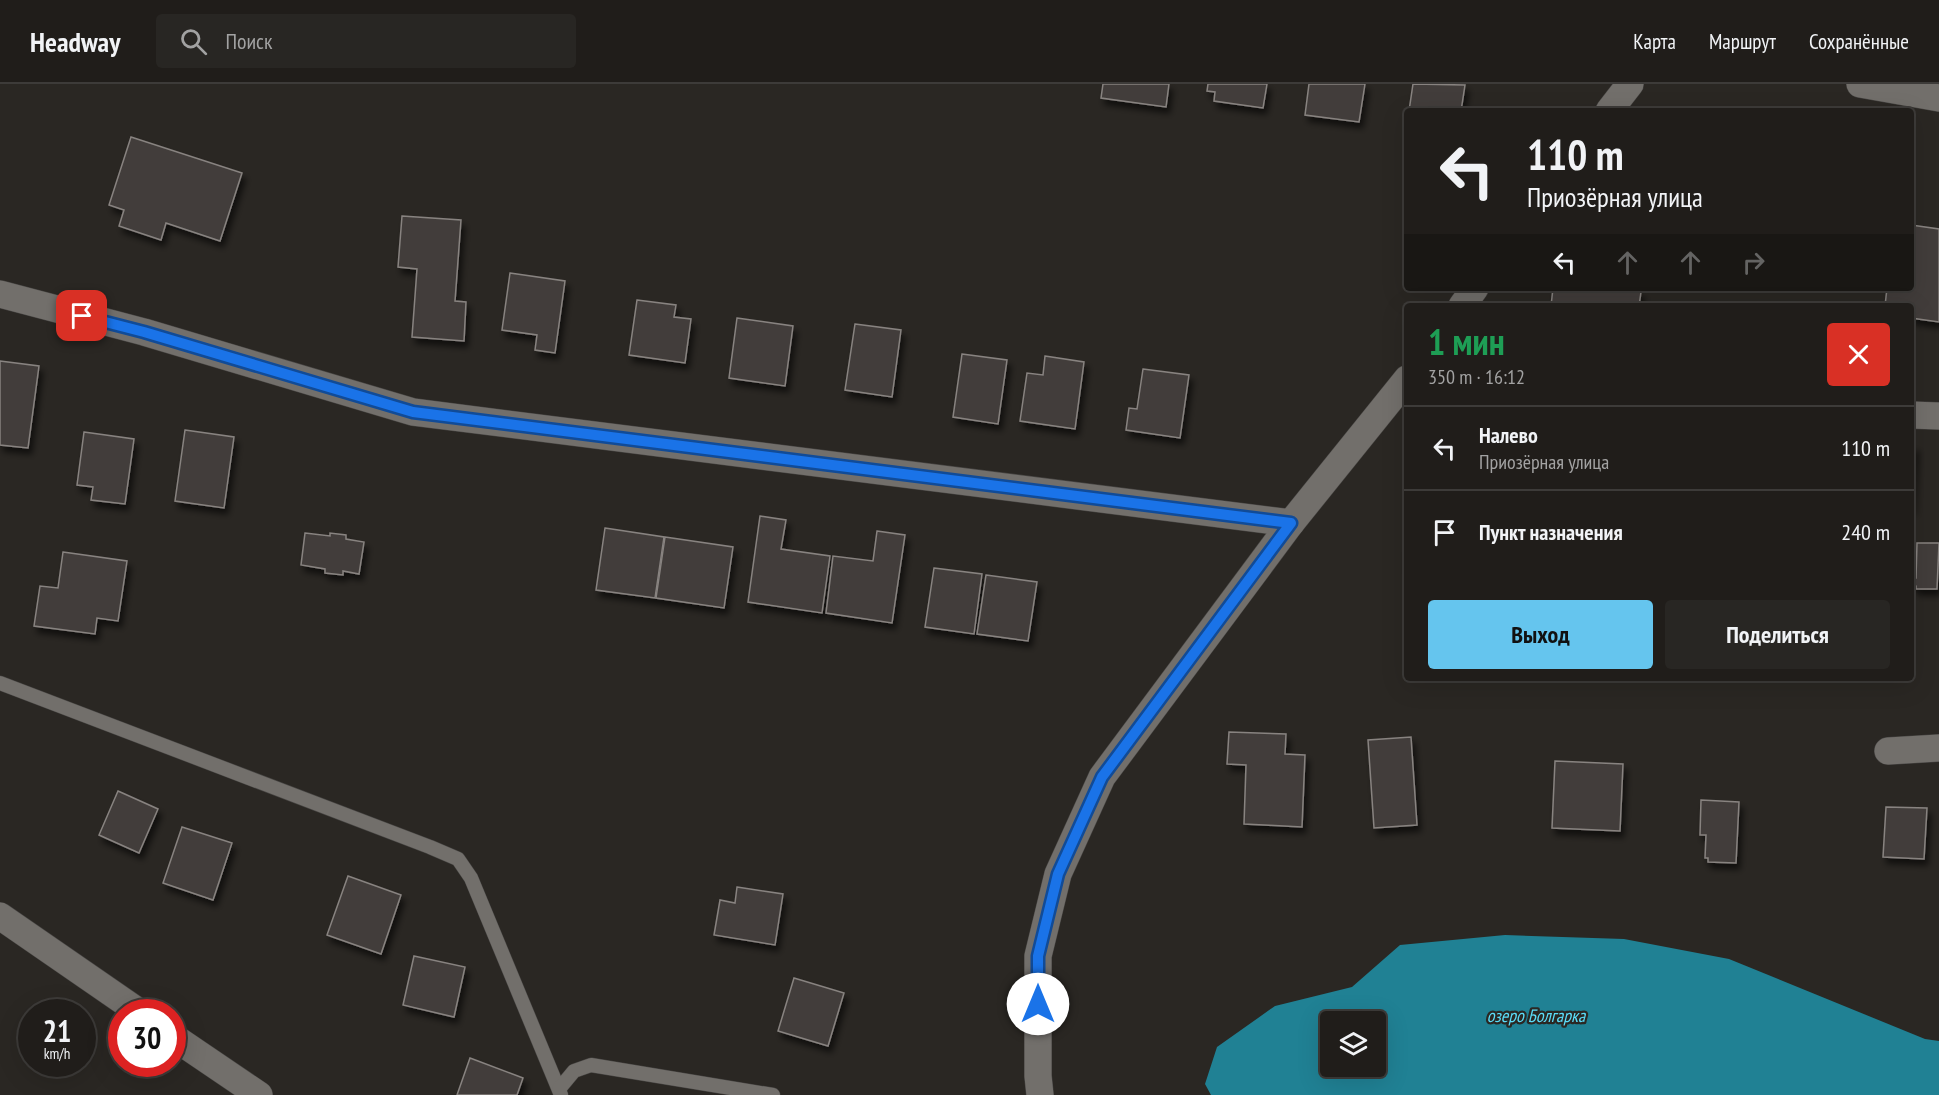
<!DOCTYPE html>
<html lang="ru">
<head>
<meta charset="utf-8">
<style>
  :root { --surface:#201d1a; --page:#282623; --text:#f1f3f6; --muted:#a2a2a2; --line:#3d3b39; --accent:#65c5ee }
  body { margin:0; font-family:"PT Sans Narrow",sans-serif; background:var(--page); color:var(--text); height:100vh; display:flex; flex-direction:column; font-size:22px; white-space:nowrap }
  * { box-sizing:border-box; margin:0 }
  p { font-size:20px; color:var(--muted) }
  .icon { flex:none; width:33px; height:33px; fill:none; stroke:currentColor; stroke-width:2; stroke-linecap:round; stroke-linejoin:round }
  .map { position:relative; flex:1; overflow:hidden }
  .panel { position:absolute; left:1404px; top:219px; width:510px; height:378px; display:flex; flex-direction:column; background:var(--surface); border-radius:6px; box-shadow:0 6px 24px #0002,0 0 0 2px var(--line) }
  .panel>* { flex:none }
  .banner { position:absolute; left:1404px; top:24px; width:510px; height:183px; border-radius:6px; box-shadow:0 6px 24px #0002,0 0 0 2px var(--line); background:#201d1a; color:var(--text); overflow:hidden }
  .controls { position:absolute; left:1320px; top:927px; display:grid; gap:12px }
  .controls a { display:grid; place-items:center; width:66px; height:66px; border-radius:6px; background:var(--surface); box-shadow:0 6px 24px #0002,0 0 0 2px var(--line); font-size:30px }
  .speed { position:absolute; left:18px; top:915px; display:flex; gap:12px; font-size:30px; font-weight:700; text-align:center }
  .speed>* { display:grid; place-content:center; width:78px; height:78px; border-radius:50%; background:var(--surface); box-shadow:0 6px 24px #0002,0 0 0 2px var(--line); line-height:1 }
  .speed small { font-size:15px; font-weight:400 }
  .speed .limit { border:9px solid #d22; background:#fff; color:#111 }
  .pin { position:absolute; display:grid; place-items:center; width:51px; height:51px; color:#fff; margin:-26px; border-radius:12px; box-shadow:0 3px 9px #0006 }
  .me { position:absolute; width:66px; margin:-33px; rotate:0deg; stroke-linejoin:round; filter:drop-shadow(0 0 4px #0008) }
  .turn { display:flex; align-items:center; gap:21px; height:126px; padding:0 24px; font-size:27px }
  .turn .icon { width:78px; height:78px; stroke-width:2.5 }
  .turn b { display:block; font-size:42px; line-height:51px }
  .lanes { display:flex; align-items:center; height:57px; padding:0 24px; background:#0003; justify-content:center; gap:30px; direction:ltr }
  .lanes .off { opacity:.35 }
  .round { display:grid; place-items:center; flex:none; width:63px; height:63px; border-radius:6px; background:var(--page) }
  .summary { display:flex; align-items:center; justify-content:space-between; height:102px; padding:0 24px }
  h1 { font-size:36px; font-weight:700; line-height:45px; color:#1e9e55 }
  .cta { display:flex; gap:12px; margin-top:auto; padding:12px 24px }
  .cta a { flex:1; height:69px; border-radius:6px; background:var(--accent); color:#111; font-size:24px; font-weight:700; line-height:69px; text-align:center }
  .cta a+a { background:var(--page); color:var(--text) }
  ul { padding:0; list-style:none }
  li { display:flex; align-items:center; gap:18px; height:84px; padding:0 24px; border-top:2px solid var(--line) }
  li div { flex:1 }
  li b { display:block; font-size:22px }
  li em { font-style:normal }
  header { display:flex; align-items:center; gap:36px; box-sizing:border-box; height:84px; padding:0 30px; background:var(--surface); border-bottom:2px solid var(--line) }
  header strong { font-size:28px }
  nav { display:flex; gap:33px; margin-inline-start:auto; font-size:21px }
  .search { width:420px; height:54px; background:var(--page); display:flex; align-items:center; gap:15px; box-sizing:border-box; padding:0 21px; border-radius:6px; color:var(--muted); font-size:22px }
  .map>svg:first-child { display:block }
</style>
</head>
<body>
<header>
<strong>Headway</strong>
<div class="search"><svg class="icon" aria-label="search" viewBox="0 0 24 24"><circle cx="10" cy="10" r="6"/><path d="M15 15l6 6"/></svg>Поиск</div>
<nav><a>Карта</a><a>Маршрут</a><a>Сохранённые</a></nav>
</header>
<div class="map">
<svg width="1939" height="1011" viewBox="0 0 1939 1011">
  <defs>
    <filter id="shadow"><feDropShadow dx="3.5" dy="6" stdDeviation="3" flood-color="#0009"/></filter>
  </defs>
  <rect width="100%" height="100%" fill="#2a2723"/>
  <path fill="#208194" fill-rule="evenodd" d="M1505 851 1624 855 1729 875 1925 955 1939 957V1011H1211L1205 1000 1217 963 1275 922 1352 903 1400 861ZM1330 938H1376V982H1330Z"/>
  <g fill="#423e3b" stroke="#888380" stroke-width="1.5" filter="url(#shadow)">
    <path d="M1103 0H1169L1166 23 1101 14Z"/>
    <path d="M1208 0H1267L1263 24 1214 17 1215 8 1207 7Z"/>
    <path d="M1309 0H1365L1359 38 1305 31Z"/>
    <path d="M1413 0 1465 1 1461 27H1409Z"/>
    <path d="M131 53 242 89 220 157 166 139 161 156 119 142 124 126 109 121Z"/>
    <path d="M402 132 461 136 455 217 466 218 464 257 412 253 417 185 398 183Z"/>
    <path d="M1911 141 1939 145V238L1911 234V222H1885L1887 204H1911Z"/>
    <path d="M510 189 565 197 555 269 535 266 537 251 502 246Z"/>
    <path d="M1553 204H1614L1641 208 1639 222H1551Z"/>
    <path d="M637 216 676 221 674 233 691 235 685 279 629 271Z"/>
    <path d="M737 234 793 242 785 302 729 294Z"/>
    <path d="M855 240 901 246 892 313 845 306Z"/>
    <path d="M962 270 1007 276 998 340 953 333Z"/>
    <path d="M1045 272 1084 278 1075 345 1020 337 1027 289 1043 291Z"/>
    <path d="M0 277 39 282 28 364 0 361Z"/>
    <path d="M1143 285 1189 291 1180 354 1126 346 1129 324 1137 325Z"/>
    <path d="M185 346 234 353 224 424 175 417Z"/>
    <path d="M84 348 134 355 125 420 91 416 93 403 77 401Z"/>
    <path d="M1911 361 1915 362 1912 425H1911Z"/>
    <path d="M760 432 786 436 781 465 830 472 822 529 748 518Z"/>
    <path d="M605 444 664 453 655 514 596 506Z"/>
    <path d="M877 447 905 451 892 539 826 529 833 472 873 477Z"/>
    <path d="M1406 448H1407V484L1404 483Z"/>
    <path d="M305 449 330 452V449L346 451V455L364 458 359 490 343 487V491L325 489V485L301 481Z"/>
    <path d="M665 453 733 463 724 524 656 514Z"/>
    <path d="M1917 459H1939L1937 505H1916V502L1911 501V494H1916Z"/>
    <path d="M63 468 127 477 118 537 97 534 95 550 34 542 40 502 58 504Z"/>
    <path d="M934 484 982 490 974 550 925 543Z"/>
    <path d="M986 491 1037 498 1028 557 977 550Z"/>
    <path d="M1229 648 1286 650 1285 670 1305 671 1302 743 1244 740 1246 681 1227 680Z"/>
    <path d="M1411 653 1417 741 1374 744 1368 656Z"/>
    <path d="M1555 677 1623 680 1620 747 1552 744Z"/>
    <path d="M118 707 158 725 139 769 99 751Z"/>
    <path d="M1701 716 1739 718 1736 779 1708 778V774H1705L1706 751H1700Z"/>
    <path d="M1886 723 1927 724 1924 775 1883 773Z"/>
    <path d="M182 743 232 759 213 816 163 799Z"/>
    <path d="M348 792 401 811 381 870 327 851Z"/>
    <path d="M737 803 783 810 775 861 714 851 720 816 735 819Z"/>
    <path d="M414 872 465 883 454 933 403 921Z"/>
    <path d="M794 894 844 909 828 962 778 947Z"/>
    <path d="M470 974 523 994 517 1011H457Z"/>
  </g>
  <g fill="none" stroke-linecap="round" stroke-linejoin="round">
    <defs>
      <g id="lane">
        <path d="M0 599 430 763 458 775 471 794 561 1011"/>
        <path d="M559 1005 574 987 591 981 773 1011"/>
      </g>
      <g id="street">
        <path d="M1860 0 1939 14"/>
        <path d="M1609 27 1630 0"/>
        <path d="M0 210 144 248 413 328 1291 439"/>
        <path d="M1462 222 1475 204"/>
        <path d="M1911 331 1939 332"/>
        <path d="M1888 667 1939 664"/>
        <path d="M0 832 139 928"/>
        <path d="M172 952 259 1011"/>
        <path d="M1040 1011 1038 992V872L1058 790 1102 693 1291 439 1407 295"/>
      </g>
    </defs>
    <use href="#lane" stroke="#474543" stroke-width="15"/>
    <use href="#street" stroke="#474543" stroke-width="28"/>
    <use href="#lane" stroke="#726f6b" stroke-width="14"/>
    <use href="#street" stroke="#726f6b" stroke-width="27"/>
  </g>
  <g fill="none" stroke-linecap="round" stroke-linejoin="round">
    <defs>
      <path id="route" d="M82 232 144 248 413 328 1291 439 1102 693 1058 790 1038 872V920"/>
    </defs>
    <use href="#route" stroke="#114b97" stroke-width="15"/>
    <use href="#route" stroke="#1a73e8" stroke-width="10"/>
  </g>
  <g text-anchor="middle" stroke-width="4.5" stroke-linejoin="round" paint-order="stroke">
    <g font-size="18" font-style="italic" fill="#5addf9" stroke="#2a2723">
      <text x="1536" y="938">озеро Болгарка</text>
    </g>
  </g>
</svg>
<div class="controls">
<a><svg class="icon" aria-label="layers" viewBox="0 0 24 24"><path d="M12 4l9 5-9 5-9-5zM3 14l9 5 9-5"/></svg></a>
</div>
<div class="speed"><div>21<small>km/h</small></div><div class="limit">30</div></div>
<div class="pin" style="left:82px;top:232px;background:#d93025"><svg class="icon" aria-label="arrive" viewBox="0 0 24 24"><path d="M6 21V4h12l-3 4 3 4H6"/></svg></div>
<svg class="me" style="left:1038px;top:920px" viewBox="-20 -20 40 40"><circle r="19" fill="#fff"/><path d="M0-13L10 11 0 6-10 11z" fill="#1a73e8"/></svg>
<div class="banner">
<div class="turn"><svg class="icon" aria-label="left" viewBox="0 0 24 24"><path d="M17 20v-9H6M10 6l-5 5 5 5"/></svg><div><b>110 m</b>Приозёрная улица</div></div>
<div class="lanes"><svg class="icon" aria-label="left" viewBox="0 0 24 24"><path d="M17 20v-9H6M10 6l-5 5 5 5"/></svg><svg class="icon off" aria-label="ahead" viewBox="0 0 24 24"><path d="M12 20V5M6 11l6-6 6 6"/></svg><svg class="icon off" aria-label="ahead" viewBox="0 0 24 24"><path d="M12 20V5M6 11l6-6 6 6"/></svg><svg class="icon off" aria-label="right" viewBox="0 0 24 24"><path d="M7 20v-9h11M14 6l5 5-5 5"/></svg></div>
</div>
<section class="panel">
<div class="summary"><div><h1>1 мин</h1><p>350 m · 16:12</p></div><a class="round" style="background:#d93025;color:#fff"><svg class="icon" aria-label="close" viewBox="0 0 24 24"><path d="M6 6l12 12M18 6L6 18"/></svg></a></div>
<ul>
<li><svg class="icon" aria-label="left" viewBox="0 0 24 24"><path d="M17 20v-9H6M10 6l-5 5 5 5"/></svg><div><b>Налево</b><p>Приозёрная улица</p></div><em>110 m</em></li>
<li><svg class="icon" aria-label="arrive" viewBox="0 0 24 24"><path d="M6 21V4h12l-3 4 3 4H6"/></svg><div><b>Пункт назначения</b></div><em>240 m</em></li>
</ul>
<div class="cta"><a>Выход</a><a>Поделиться</a></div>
</section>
</div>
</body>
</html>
